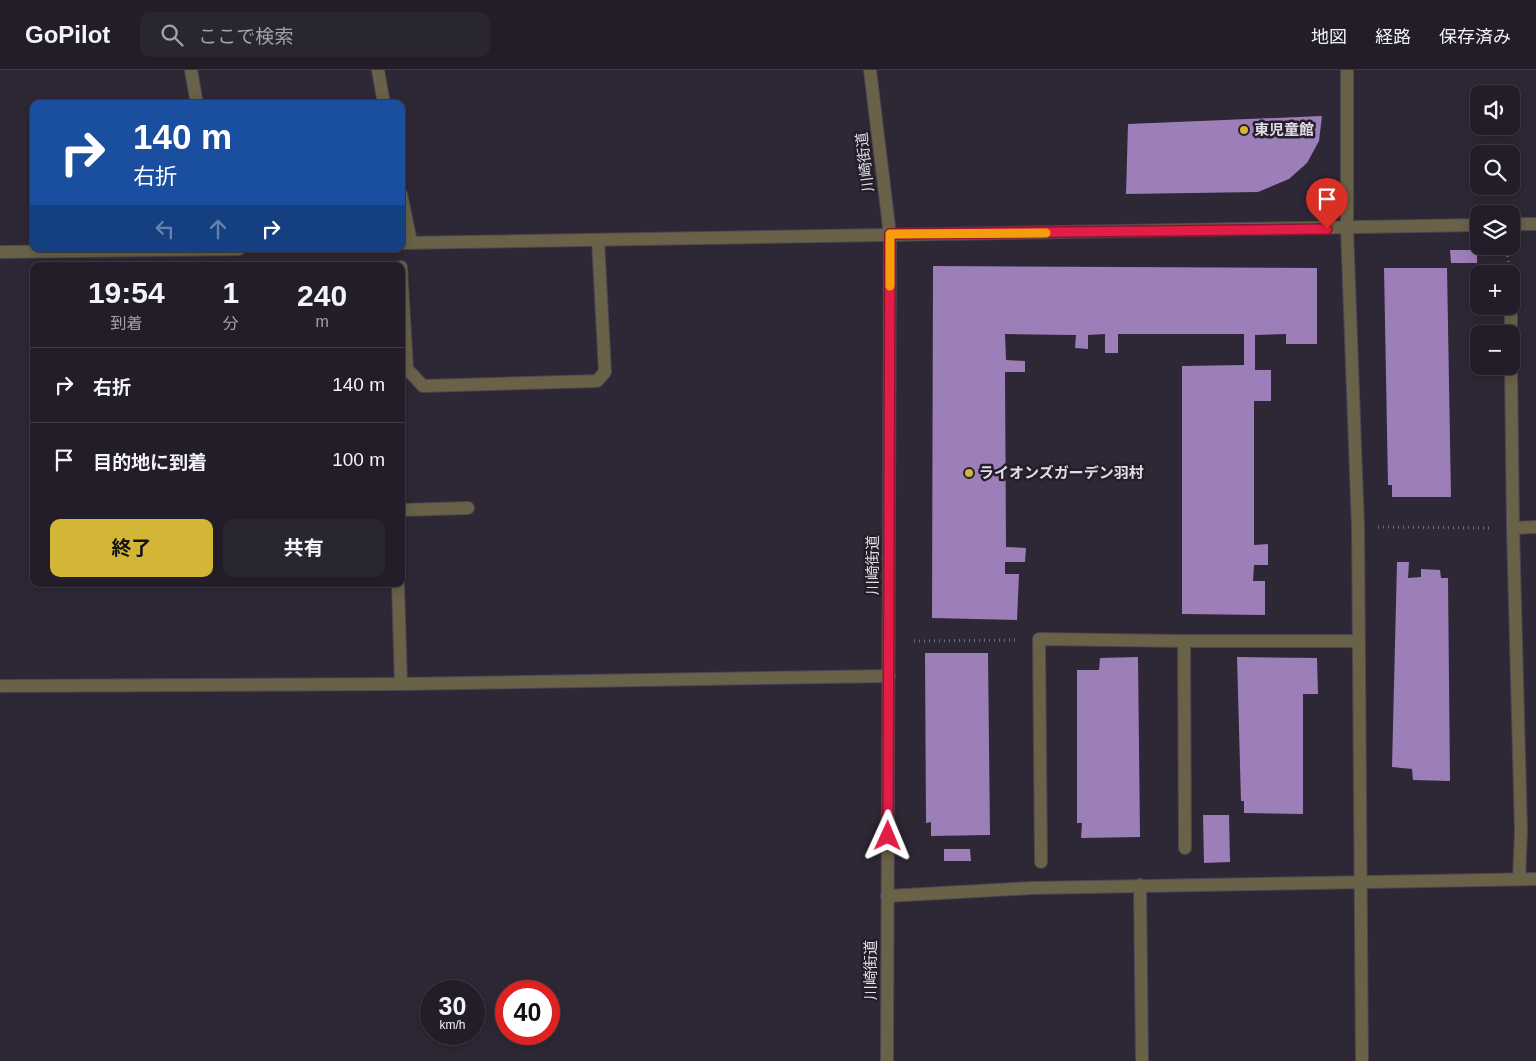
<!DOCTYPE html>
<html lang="ja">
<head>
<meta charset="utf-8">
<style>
  :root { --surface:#221d28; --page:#2a2630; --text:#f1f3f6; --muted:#a2a2a8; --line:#3f3b45; --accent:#d3b635 }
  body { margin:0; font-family:Arial,"Noto Sans JP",sans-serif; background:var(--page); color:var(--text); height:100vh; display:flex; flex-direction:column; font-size:19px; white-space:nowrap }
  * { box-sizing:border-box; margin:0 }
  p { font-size:16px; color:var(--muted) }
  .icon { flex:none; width:28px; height:28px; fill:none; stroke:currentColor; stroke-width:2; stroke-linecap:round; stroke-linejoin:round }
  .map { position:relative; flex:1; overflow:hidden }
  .sheet { position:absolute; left:30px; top:192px; width:375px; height:325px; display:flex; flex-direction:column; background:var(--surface); border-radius:10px; box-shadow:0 2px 12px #0003,0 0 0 1px var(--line) }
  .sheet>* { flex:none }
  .top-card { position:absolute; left:30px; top:30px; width:375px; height:152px; border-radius:10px; box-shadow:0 2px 12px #0003,0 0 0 1px var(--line); background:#1a4fa0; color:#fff; overflow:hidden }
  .controls { position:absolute; left:1470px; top:15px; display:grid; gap:10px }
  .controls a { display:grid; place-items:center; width:50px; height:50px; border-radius:10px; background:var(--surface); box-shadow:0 2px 12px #0003,0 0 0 1px var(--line); font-size:25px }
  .speed { position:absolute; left:420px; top:910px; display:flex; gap:10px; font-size:25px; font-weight:700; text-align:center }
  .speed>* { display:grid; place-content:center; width:65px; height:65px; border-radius:50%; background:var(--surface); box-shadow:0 2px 12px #0003,0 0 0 1px var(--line); line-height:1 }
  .speed small { font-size:12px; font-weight:400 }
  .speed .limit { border:8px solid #d22; background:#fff; color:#111 }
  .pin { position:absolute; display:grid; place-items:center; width:42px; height:42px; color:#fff; margin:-51px -21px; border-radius:50% 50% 50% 0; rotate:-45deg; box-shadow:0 0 5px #0007 }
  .pin .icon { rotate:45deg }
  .me { position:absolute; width:55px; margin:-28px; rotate:1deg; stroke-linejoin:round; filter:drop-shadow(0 0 4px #0008) }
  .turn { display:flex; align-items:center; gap:18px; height:105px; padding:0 20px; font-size:22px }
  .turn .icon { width:65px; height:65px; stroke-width:2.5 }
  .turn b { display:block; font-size:35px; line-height:42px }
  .lanes { display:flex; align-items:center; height:48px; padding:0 20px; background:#0003; justify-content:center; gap:25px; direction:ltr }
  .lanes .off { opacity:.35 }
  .eta { display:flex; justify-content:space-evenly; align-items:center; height:85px; text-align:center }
  .eta b { font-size:30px; font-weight:700; line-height:35px }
  .button { display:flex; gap:10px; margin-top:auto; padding:10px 20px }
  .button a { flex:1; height:58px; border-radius:10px; background:var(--accent); color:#111; font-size:20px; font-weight:700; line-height:58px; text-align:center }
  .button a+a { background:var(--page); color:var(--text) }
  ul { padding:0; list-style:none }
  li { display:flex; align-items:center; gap:15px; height:75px; padding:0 20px; border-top:1px solid var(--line) }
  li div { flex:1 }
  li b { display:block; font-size:19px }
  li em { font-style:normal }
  header { display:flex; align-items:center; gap:30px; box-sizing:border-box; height:70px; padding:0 25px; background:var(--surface); border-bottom:1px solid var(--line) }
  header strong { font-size:24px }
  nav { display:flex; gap:28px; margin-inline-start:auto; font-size:18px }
  .search { width:350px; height:45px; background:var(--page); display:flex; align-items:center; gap:12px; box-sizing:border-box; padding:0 18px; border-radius:10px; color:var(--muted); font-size:19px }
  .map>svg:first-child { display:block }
</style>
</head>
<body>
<header>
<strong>GoPilot</strong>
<div class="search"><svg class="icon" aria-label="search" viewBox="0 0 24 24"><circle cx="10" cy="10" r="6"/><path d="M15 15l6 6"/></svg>ここで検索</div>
<nav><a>地図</a><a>経路</a><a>保存済み</a></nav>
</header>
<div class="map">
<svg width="1536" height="991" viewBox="0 0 1536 991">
  <rect width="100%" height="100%" fill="#2e2735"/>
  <g fill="#9c7eb9">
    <path d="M1322 46 1319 71 1307 93 1289 109 1258 122 1126 124 1128 54Z"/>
    <path d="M1450 180H1477V193H1451Z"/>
    <path d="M933 196 1317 198V274H1286V264L1255 265V300H1271V331H1254V475L1268 474V495H1254L1253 511H1265V545L1182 544V296L1244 295V264H1118V283H1105V264L1088 265V279L1075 278 1076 265 1005 264 1006 290 1025 291V302H1005L1006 477 1026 478 1025 492H1005V504H1019L1017 550 932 548Z"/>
    <path d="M1384 198H1447L1451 427H1392V415H1388Z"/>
    <path d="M1397 492H1409L1408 508 1421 507V499L1440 500 1441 508H1448L1450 711 1413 710 1412 699 1392 697Z"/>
    <path d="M925 583H988L990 765 931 766V752L926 753Z"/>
    <path d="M1138 587 1140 767 1081 768 1082 753H1077V600H1099L1100 588Z"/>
    <path d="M1237 587 1317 588 1318 624H1303V744L1244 743V731H1241Z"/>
    <path d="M1203 745H1229L1230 792 1204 793Z"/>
    <path d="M944 779H970L971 791H944Z"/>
  </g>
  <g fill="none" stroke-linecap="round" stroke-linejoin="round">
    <defs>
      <g id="minor">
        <path d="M191 0 197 34"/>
        <path d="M378 0 384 34"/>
        <path d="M870 0 890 165 887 991"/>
        <path d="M1347 0V159L1358 457 1362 991"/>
        <path d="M401 124 411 172"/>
        <path d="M1511 154H1536"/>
        <path d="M401 173 1479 155"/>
        <path d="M0 182 239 179"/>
        <path d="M401 197 407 299 423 316 597 311 605 302 598 170"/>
        <path d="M1511 236V264"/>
        <path d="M1511 296 1513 458"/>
        <path d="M401 440 468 438"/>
        <path d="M398 514 401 614"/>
        <path d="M0 616 401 614 889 606"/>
        <path d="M1185 778 1184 571H1359"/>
        <path d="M1041 792 1039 569 1184 571"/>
        <path d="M1519 809 1521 761 1513 458 1536 457"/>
        <path d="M1140 815 1142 991"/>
        <path d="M887 826 1032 818 1536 809"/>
      </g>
    </defs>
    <use href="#minor" stroke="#4b4451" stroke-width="14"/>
    <g stroke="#716b77" stroke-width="3" stroke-dasharray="1 4" stroke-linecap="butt">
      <path d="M1506 176 1510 204"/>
      <path d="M1378 457 1492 458"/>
      <path d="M914 571 1019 570"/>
    </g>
    <use href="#minor" stroke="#696248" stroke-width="12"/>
  </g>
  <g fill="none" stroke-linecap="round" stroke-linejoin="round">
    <defs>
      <path id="route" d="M888 766 890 164 1327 159"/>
    </defs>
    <use href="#route" stroke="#92132f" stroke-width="12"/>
    <use href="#route" stroke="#e11d48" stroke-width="9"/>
    <path stroke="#f59e0b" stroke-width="9" d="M890 216V164L1046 163"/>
  </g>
  <g fill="#d3b635" stroke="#241e2b" stroke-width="2">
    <circle cx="1244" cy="60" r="5"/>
    <circle cx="969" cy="403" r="5"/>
  </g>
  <g text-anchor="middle" stroke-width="5" stroke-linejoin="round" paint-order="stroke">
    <g font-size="15" font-weight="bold" fill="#e1dde6" stroke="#241e2b" text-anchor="start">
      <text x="1254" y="65">東児童館</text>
      <text x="979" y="408">ライオンズガーデン羽村</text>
    </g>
    <g font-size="15" fill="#e1dde6" stroke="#241e2b">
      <text transform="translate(865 92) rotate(-97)" y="5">川崎街道</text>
      <text transform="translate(873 495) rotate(-90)" y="5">川崎街道</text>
      <text transform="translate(871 900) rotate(-90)" y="5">川崎街道</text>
    </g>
  </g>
</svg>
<div class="controls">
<a><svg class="icon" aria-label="sound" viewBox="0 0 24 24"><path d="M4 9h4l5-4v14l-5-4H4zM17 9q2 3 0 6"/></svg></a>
<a><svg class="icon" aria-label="search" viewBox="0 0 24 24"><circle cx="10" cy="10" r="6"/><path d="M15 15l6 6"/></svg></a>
<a><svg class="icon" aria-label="layers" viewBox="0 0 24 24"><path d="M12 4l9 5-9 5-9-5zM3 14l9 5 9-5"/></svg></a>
<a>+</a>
<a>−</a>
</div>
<div class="speed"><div>30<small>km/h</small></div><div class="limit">40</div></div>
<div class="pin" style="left:1327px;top:159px;background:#d93025"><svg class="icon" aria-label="arrive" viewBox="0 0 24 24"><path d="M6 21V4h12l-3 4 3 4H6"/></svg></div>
<svg class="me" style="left:888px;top:766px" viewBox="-20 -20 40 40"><path d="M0-17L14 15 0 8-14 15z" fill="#e11d48" stroke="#fff" stroke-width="4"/></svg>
<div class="top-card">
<div class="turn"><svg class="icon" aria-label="right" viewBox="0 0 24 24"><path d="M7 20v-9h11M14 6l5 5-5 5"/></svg><div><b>140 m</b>右折</div></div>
<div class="lanes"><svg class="icon off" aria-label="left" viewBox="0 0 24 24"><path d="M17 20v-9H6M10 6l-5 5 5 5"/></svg><svg class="icon off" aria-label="ahead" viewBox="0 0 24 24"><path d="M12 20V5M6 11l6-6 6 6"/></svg><svg class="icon" aria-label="right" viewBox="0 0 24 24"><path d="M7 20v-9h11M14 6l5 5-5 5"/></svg></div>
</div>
<section class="sheet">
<div class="eta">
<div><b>19:54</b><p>到着</p></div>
<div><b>1</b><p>分</p></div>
<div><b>240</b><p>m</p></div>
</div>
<ul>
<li><svg class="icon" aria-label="right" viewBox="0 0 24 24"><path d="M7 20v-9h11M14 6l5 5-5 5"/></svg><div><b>右折</b></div><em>140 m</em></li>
<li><svg class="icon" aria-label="arrive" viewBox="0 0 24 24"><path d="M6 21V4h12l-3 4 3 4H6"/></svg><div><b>目的地に到着</b></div><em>100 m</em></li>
</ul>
<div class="button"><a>終了</a><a>共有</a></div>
</section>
</div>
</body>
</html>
